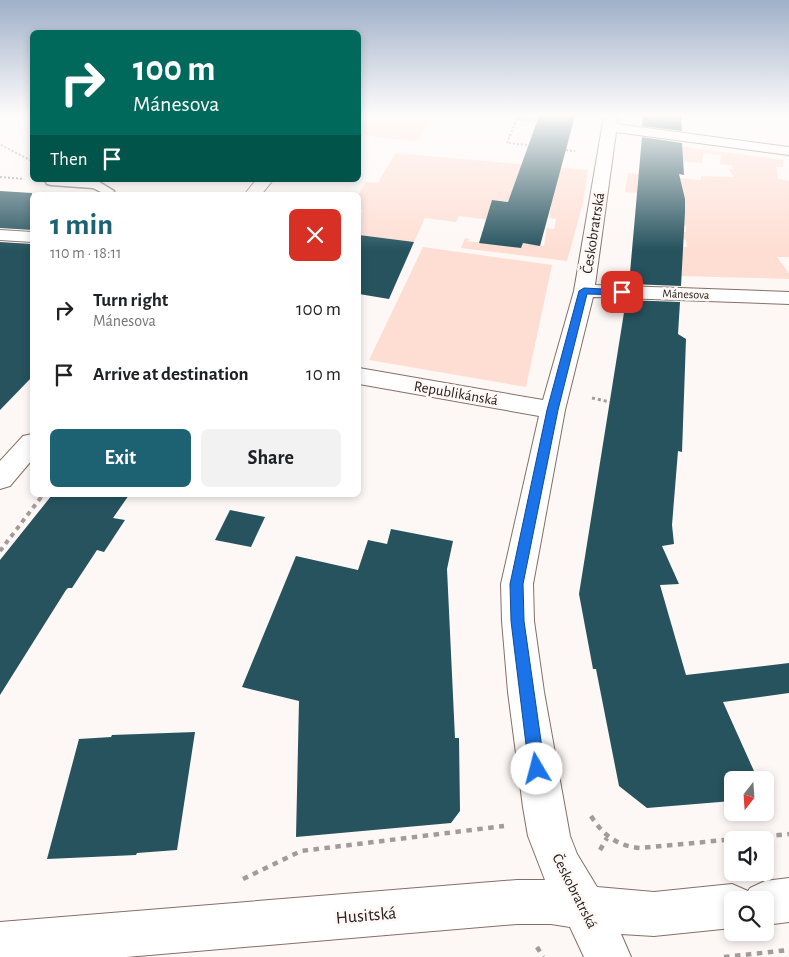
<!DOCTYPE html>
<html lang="en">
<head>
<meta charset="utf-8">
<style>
  :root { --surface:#fff; --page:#f2f2f2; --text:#202124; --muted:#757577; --accent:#1d6273 }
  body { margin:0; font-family:"Alegreya Sans",sans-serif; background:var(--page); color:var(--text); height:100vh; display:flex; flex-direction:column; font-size:19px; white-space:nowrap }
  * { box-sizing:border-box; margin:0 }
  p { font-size:16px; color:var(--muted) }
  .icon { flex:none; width:28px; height:28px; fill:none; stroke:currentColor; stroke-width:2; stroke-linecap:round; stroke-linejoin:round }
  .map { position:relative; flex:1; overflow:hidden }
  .details { position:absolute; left:30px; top:192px; width:331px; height:305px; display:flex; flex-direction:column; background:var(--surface); border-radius:8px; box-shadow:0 2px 8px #0003 }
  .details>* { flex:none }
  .banner { position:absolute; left:30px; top:30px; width:331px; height:152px; border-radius:8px; box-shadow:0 2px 8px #0003; background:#00695c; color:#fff; overflow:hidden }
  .needle { width:32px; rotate:197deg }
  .fabs { position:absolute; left:724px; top:771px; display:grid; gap:10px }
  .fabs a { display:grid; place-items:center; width:50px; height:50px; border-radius:8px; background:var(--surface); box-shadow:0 2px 8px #0003; font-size:25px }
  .pin { position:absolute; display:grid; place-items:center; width:42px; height:42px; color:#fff; margin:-21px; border-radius:10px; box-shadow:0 2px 8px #0006 }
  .me { position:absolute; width:55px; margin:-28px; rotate:352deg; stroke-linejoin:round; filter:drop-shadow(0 0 4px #0008) }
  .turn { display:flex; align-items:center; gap:18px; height:105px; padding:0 20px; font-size:22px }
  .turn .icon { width:65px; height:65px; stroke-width:2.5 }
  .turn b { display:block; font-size:35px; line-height:42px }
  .then { display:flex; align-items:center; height:48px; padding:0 20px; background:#0003; gap:10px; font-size:19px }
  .round { display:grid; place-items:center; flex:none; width:52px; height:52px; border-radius:8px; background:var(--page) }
  .head { display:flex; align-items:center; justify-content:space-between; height:85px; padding:0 20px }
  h1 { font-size:30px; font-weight:600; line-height:38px; color:var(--accent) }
  .button { display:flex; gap:10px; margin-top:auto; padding:10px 20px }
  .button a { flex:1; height:58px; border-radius:8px; background:var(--accent); color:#fff; font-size:20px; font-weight:600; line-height:58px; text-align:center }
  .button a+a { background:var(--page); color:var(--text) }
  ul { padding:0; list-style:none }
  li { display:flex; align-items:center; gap:15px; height:65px; padding:0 20px }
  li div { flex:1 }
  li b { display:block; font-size:19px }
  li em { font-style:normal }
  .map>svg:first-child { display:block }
</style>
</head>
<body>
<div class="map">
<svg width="789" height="957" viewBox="0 0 789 957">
  <rect width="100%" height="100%" fill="#fdf8f6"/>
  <g fill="#feded3">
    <path d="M359 116H433L418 141 359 135Z"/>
    <path d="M671 145 783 160V167H776L778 179 789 181V257H777L789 274V279L679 276 677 273 682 272 679 267 681 247H687L686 240 681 239V231L686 232V226L680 225V212H685V206L671 181 638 177 637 193 625 192 628 173 701 180V176L734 177 729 169H733L731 165 720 164 721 155 703 153 702 163 670 161Z"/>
    <path d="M395 153 588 170 583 203 567 261 461 248 465 238 470 239 467 241 521 248 523 243 544 246 547 228 554 229 556 219 549 218 551 206 492 200 489 211 490 220 459 216 456 222 425 218 414 242 359 235V218L363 210H359L358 195 366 182 378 183Z"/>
    <path d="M423 247 552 265 526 387 369 360Z"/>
  </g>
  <g fill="#26535e">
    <path d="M539 116H575L540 246 523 243 521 248 479 243 492 200 508 202Z"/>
    <path d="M643 116H681L682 131 642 126Z"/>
    <path d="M642 137 682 143 684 175 679 174 685 199V212L681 286 629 284Z"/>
    <path d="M0 191 32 193V230L0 228Z"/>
    <path d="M359 235 414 242 389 299 359 294Z"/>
    <path d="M0 242 32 244V377L0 410Z"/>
    <path d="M626 300 680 302 678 334 686 339 682 452 678 451 672 525 674 544 662 546 679 584 660 585 686 675 789 663V693L723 702 758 780H732V801L647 808 619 786 596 669H593L579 594Z"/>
    <path d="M52 495H129L113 518 125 520 104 552 97 550 72 588H68L66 590 0 695V560Z"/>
    <path d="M230 510 265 517 251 547 215 540Z"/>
    <path d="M391 529 453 541 447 569 455 738H459L460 811 451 823 296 837 299 701 242 687 296 556 358 570 368 540 387 544Z"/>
    <path d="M195 732 177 850 137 853 136 855 47 859 79 739 111 737 112 735Z"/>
  </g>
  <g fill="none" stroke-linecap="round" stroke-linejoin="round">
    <defs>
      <path id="service" d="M45 180H96L114 191 112 195H99L101 192 93 188 51 185 47 184Z"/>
      <g id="minor">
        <path d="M604 116H618L617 124 789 147V155L616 132 595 285 789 292V304L593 297 565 410 533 584 534 621 544 692 570 836 577 854 597 887 654 892 732 884 748 891 750 888 765 881 789 878V922L765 925V900H732V928L654 936 621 934 631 957H584L570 927 551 924H517L126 957H0V922L517 880H545L528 836 523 807 508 692 502 621 501 584 539 416 359 384V368L543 400 574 291Z"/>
        <path d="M0 230 32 232V242L0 240Z"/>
      </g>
      <g id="tertiary">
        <path d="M256 180H273L261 195H244Z"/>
        <path d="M32 434V460L10 486 0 489V461L23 436Z"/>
      </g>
    </defs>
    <use href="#service" stroke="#856f67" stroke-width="3"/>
    <use href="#minor" stroke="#856f67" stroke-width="2"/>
    <use href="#tertiary" stroke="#856f67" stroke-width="2"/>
    <g stroke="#a29b99" stroke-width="2" stroke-dasharray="2 2" stroke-linecap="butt">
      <path d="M518 116 517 119 538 121"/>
      <path d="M517 119 507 143 528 145"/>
      <path d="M1 145 32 161"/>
      <path d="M566 150 575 151"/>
      <path d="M0 177 24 179"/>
    </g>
    <g stroke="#a29b99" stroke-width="3" stroke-dasharray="3 3" stroke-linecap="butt">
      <path d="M592 398 610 402"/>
      <path d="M41 497 43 495"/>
    </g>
    <path stroke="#a29b99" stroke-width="4" stroke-dasharray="4.5 4.5" stroke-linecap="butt" d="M0 551 42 496"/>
    <g stroke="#a29b99" stroke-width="4.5" stroke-dasharray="5.5 5.5" stroke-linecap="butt">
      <path d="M591 816C603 835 617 846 640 848L789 834"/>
      <path d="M600 850 607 838"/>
      <path d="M243 879 301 851 504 826"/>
      <path d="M537 947 543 957"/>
      <path d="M724 957 789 950"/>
    </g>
    <use href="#service" fill="#fff" fill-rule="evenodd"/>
    <use href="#minor" fill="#fff" fill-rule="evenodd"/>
    <use href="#tertiary" fill="#fff" fill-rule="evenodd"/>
  </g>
  <linearGradient id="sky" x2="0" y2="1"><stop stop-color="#9fb0c9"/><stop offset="0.46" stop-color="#fefcfb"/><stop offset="1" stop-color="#fefcfb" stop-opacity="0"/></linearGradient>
  <rect width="789" height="250" fill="url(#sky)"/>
  <path fill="#1a73e8" stroke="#114b97" d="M584 288 622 290 627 292 622 295 587 294 558 410 523 584 524 621 545 769 543 774 537 777 532 774 529 769 511 621 510 584 547 410 579 291Z"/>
  <g text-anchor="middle" stroke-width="5" stroke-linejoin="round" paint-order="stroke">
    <g font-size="12" fill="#29201d" stroke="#fdf8f6">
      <text transform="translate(686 294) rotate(2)" y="4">Mánesova</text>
    </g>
    <g font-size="15" fill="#29201d" stroke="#fdf8f6">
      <text transform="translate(593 233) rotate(-81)" y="5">Českobratrská</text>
      <text transform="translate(456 393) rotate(10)" y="5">Republikánská</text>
      <text transform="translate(575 891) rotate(63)" y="5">Českobratrská</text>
    </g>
    <g font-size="18" fill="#29201d" stroke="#fdf8f6">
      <text transform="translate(366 915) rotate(-5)" y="6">Husitská</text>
    </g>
  </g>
</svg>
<div class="fabs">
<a><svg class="needle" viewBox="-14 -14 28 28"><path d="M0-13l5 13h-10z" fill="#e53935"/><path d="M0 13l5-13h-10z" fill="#757577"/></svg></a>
<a><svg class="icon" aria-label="sound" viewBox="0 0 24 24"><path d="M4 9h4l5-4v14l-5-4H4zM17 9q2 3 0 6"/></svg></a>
<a><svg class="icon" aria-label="search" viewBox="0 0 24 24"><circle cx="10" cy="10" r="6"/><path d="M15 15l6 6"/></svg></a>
</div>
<div class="pin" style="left:622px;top:292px;background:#d93025"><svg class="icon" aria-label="arrive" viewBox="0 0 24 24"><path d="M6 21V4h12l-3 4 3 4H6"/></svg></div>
<svg class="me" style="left:537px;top:769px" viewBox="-20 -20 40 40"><circle r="19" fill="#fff"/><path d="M0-13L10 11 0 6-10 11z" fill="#1a73e8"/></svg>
<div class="banner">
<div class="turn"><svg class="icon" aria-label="right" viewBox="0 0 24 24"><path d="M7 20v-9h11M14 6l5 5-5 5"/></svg><div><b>100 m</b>Mánesova</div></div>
<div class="then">Then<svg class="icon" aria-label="arrive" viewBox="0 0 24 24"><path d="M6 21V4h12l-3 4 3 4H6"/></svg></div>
</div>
<section class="details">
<div class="head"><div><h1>1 min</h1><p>110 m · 18:11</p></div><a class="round" style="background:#d93025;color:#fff"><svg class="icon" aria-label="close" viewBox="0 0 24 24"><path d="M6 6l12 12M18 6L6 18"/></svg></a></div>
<ul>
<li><svg class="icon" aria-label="right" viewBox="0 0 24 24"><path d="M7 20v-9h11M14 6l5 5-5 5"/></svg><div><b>Turn right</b><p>Mánesova</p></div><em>100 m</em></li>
<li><svg class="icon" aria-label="arrive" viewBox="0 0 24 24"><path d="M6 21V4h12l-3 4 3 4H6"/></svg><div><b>Arrive at destination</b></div><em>10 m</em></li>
</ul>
<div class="button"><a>Exit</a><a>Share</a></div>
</section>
</div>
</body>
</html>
